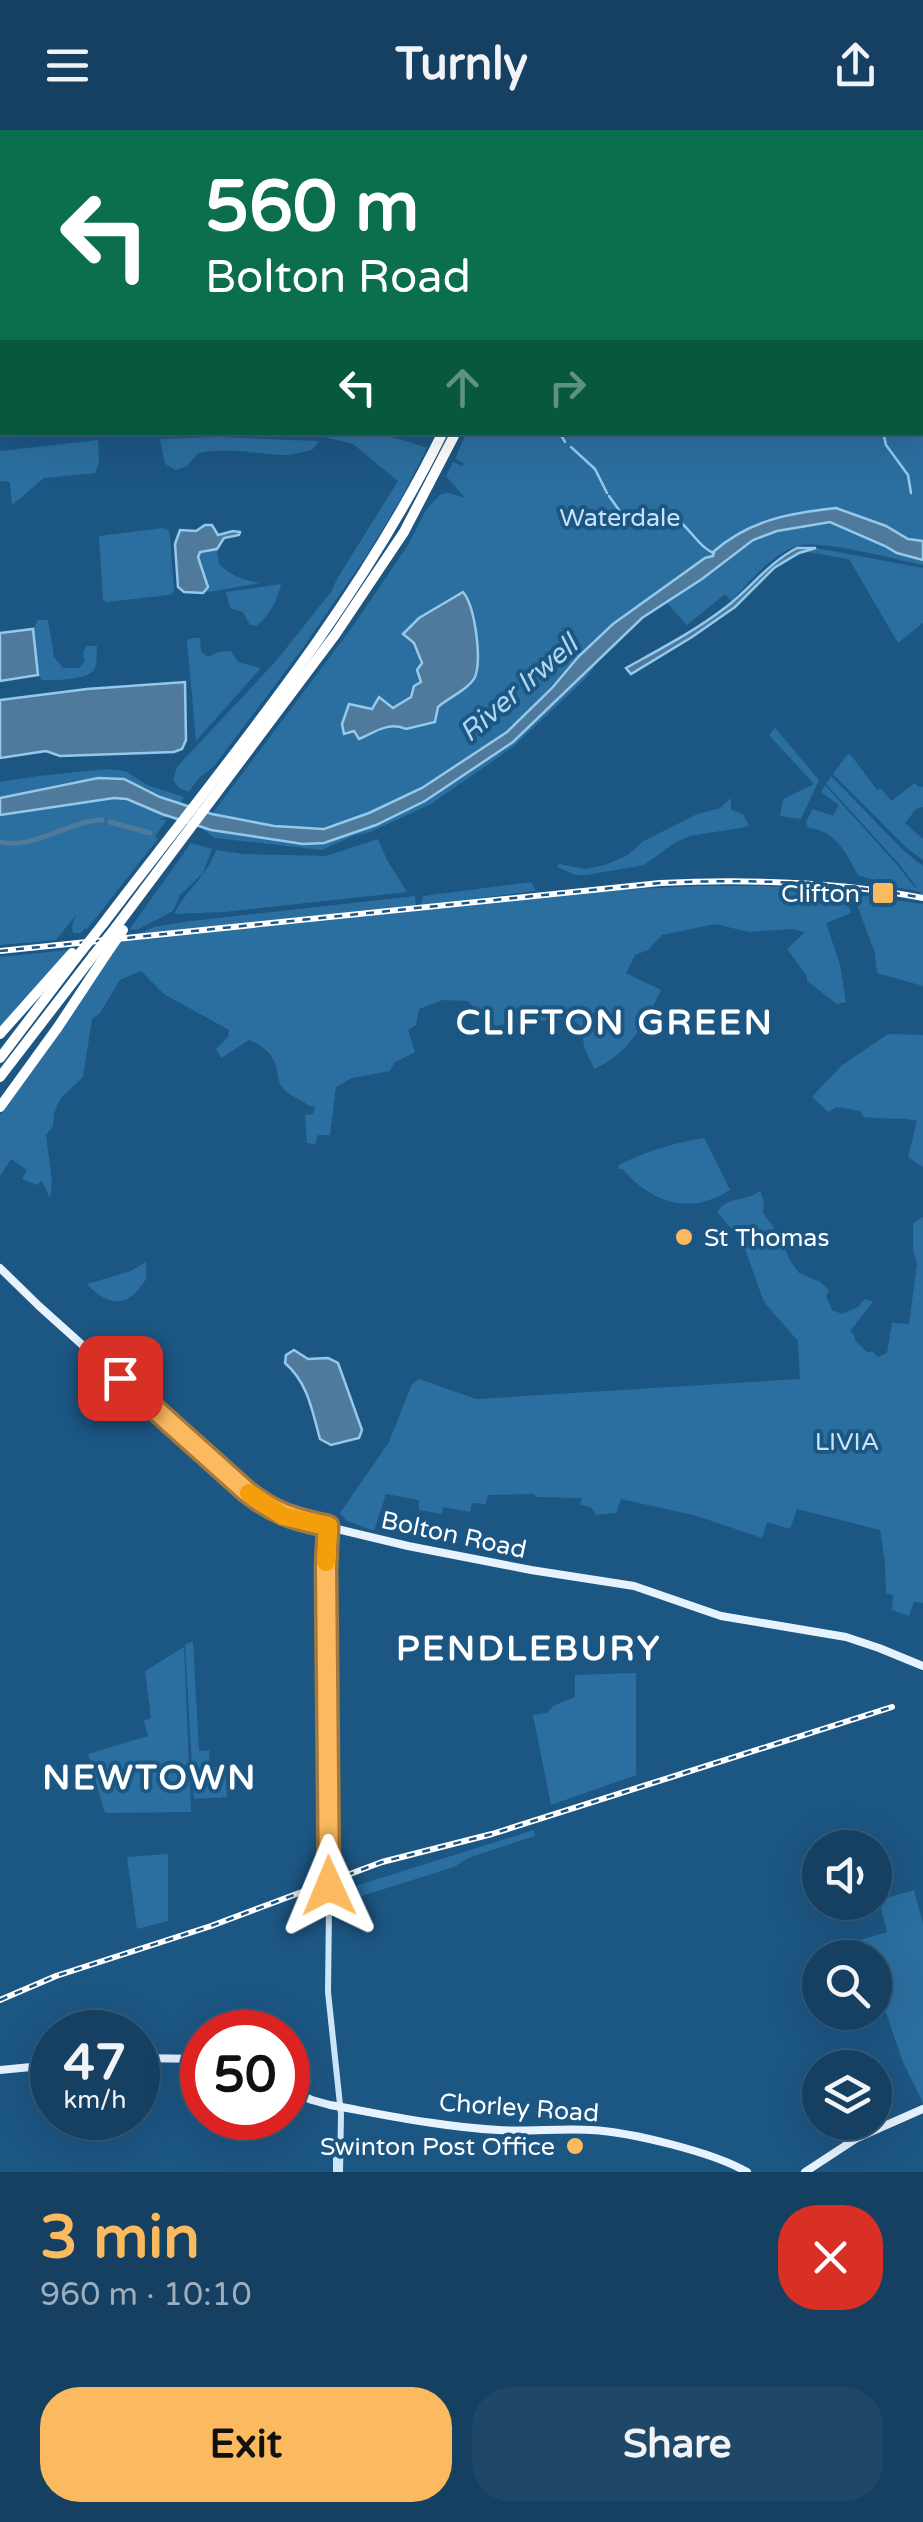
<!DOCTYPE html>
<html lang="en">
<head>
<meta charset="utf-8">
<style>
  :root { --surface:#154062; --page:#1e4768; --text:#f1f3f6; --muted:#9dafbe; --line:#345977; --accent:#fbba5f }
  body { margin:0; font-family:"Varela Round",sans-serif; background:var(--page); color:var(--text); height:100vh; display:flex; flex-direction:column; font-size:38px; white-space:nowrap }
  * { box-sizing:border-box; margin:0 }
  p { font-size:32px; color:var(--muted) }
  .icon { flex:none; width:55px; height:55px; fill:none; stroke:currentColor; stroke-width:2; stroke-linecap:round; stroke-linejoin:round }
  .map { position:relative; height:2042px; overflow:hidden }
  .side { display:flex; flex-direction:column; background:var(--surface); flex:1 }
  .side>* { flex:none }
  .banner { position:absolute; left:0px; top:0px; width:925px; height:305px; box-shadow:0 10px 40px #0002,0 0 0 2px var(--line); background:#0b6e4f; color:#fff; overflow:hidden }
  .fabs { position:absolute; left:802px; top:1700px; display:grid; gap:20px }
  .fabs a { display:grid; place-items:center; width:90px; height:90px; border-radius:50%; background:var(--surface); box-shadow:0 10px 40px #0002,0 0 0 2px var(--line); font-size:50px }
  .speed { position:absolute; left:30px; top:1880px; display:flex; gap:20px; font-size:50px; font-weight:700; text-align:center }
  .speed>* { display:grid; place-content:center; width:130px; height:130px; border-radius:50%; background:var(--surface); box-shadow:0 10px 40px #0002,0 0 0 2px var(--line); line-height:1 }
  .speed small { font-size:25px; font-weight:400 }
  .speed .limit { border:15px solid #d22; background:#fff; color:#111 }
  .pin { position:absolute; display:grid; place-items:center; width:85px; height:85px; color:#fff; margin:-42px; border-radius:20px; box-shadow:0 5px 15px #0006 }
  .me { position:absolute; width:110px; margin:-55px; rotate:359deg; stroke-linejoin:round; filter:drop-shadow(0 0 8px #0008) }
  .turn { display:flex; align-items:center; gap:35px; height:210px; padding:0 40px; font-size:45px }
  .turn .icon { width:130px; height:130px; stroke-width:2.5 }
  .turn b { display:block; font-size:70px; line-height:85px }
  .lanes { display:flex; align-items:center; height:95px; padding:0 40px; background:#0003; justify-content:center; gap:50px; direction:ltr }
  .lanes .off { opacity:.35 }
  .round { display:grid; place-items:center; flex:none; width:105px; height:105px; border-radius:40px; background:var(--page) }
  .headline { display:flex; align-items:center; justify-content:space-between; height:170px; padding:0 40px }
  h1 { font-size:60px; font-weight:700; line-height:75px; color:var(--accent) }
  .primary-button { display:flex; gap:20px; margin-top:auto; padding:20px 40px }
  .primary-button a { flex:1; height:115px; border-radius:40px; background:var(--accent); color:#111; font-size:40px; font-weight:700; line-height:115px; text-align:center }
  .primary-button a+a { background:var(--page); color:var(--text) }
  header { display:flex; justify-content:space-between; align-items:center; height:130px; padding:0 40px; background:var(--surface); font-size:45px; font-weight:700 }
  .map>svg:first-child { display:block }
</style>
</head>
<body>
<header><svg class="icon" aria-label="menu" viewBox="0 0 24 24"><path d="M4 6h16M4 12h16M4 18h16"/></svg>Turnly<svg class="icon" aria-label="share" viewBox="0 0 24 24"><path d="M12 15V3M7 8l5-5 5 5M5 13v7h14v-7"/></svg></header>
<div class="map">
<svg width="923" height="2042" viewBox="0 0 923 2042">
  <rect width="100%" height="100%" fill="#1c5683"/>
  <g fill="#2b6fa0" fill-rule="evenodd">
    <path d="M0 0H224L222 2H2V295L0 296Z"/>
    <path d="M559 0H923V411L908 409 886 396 836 378 769 389 713 426 705 428 613 494 507 601 422 658 369 683 324 697 274 696 212 684 353 496 408 415 426 380 441 364 449 363 465 368 446 346 453 332 463 336V333L455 329 466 303 922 302V2H558ZM463 462 476 526 475 547 467 556 438 577 360 609 354 601 363 579C402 581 432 565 417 523 413 513 412 511 404 503L419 488Z"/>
    <path d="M286 303H371L403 310 427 318 402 367 367 425 300 522 214 636 198 649 189 662 179 658 173 650 177 637 276 531 331 462 337 449 398 351 353 314 320 306Z"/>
    <path d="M218 307 319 311 312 320C302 322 290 326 280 325 252 323 226 318 198 323L187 336 176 340 165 334 160 309Z"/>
    <path d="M98 310 99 333 95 343 44 348 12 375 10 352 0 351V321Z"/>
    <path d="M830 392C861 405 891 422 923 430V435C896 430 820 409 798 416 772 423 749 453 731 471L725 464 687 495 667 473 753 410 777 401Z"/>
    <path d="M163 398 168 400 170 406 174 462 169 465 107 472 103 470 99 406Z"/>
    <path d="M816 418 923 438V493L898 513 849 429 807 422Z"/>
    <path d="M217 419 219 434C231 446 243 450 260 453L203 463 208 457 198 426 200 422Z"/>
    <path d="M281 454C277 471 270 485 257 496L250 495 243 482 230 478 226 462Z"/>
    <path d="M38 490H48L54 527 63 538H79L85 531 83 523 86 516H97C96 523 98 536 93 541 87 549 53 551 42 550L38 545 33 499Z"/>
    <path d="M193 508H200L201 522 208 527 218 522 231 521 238 532 261 538 196 611 187 510Z"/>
    <path d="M594 533 596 535 583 551 513 617 431 674 368 703 355 705 322 720 215 708 203 700 204 697 324 713 376 695 513 612Z"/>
    <path d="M775 598 819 650 801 689 780 686 783 669 814 654 769 605Z"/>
    <path d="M850 624 877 660 881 658 891 671 915 653 917 656 923 657V677L916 679 905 693 923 709V730L908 719 833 644 847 625Z"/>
    <path d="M107 639 125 641 149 656 184 667 180 674C162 668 136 652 120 649 87 644 34 661 0 668V652L38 646Z"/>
    <path d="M831 646 905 722 923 736V766L920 765 921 762 891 756 858 745C846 723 836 700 808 698L806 692 813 679 833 686 839 675 821 662 825 655 898 736 915 758H917L900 735 826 654Z"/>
    <path d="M114 668 126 669 169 687 157 689 167 690 155 706 158 709 87 799 85 798 81 803H73L72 796 76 785 56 810 0 815V685Z"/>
    <path d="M731 668V680L743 684 749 695 746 697 690 706 676 712 644 735 587 745H575L557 737 559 734 585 739 605 735 628 725 642 712 695 685 720 678Z"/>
    <path d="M378 709 387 730 407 762 225 782 174 784C187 759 207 746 216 720L244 724 326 726Z"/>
    <path d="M191 713 212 719 203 743 180 765 173 781 139 799 129 800Z"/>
    <path d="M531 752 536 761 421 775 423 766Z"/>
    <path d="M698 756H763L847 761 846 766 851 783 826 793 840 835 846 872 837 874 807 851V846L787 819 805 802 793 799 749 802 715 794 662 805 648 820 635 825 626 843 661 860C646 892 628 925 594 939L584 917 582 898 571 888 490 896 468 871 443 870 419 879 416 895 408 900 415 922 394 933 390 941 352 948 336 957 330 1005H318L315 1014 307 1013 305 985 313 984 315 976H309C300 968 289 967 282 957 278 952 278 946 277 940 274 924 263 916 249 910L221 928 216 919 228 907 229 900 164 864 141 841 120 850 100 883 92 889 83 947 60 969 54 984 53 996 46 1005 52 1051 50 1068 42 1051 37 1055 22 1049 27 1040 11 1029 0 1046V985L55 910 120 812 616 760Z"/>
    <path d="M415 766 416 775 135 805 154 797 191 791Z"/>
    <path d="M867 766 923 774V856L877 843 875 823 854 767Z"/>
    <path d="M68 820 0 899V827Z"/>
    <path d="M888 904 923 905V1037L908 1027 917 991C906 987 879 990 864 987L860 981 837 977 828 982 812 967 841 936Z"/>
    <path d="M704 1008 730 1060C689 1086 653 1073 622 1039H618L619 1035C646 1021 674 1013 704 1008Z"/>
    <path d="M760 1061 764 1071 763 1083 777 1102 791 1132 799 1143 820 1152 829 1160 826 1166 832 1180 842 1184 858 1177 865 1169 873 1172 850 1201 855 1206 854 1209 868 1223 872 1221 878 1227 887 1223 892 1193 909 1194 917 1134 913 1119V1093L923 1087V1473L914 1472 909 1486 892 1480 893 1465 886 1463 885 1433 880 1400 797 1379 790 1399 767 1392 762 1408 697 1386 621 1369 616 1383 596 1385 591 1377 580 1375 582 1368 535 1367V1364L488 1365 486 1374 472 1373 470 1382 443 1377 442 1384 419 1380V1370L386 1364 374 1401 347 1391 340 1383 389 1312 412 1254 419 1249 476 1269 800 1249 798 1211 764 1172 742 1111 717 1082C727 1066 746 1072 760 1061Z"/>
    <path d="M146 1132C146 1133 147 1148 146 1149 146 1150 137 1161 136 1162 119 1180 101 1169 87 1154L131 1141Z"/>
    <path d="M193 1511 199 1621 209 1620 210 1638 226 1636 227 1667 194 1669 185 1515Z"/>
    <path d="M184 1517 191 1682 105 1683 88 1624 148 1606 144 1591 151 1588 145 1541Z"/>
    <path d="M636 1543V1645L551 1675 533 1585 547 1583 553 1576 575 1567V1545Z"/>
    <path d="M534 1700 535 1706 468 1728 454 1737 333 1775V1763Z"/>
    <path d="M168 1724V1791L137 1799 127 1727Z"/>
    <path d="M914 1760 923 1794V1973L903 1932 875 1851V1828L866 1827 860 1810 887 1802 879 1770Z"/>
  </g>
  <g fill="#4f7a9b" stroke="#95c9ec" stroke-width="2.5">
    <path d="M836 378 886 396 908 409 923 411V430L897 423 885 416 830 392 777 401 753 410 702 449 642 488 513 612 425 671 376 695 324 713 303 714 211 700 162 684 127 669 114 668 0 685V668L98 648 124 649 160 667 212 684 274 696 324 699 369 683 422 658 507 602 552 558 579 526 613 494 705 428 713 426V422C750 390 789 383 836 378Z"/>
    <path d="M205 395H212L218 405 233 401 240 402 239 405 224 408 217 419 200 422 198 427 208 457 203 463 184 462 178 457 175 414 180 400 196 401Z"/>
    <path d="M797 418H816L799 423 774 438 735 477 692 507 631 544 626 538C660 519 695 501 726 477 751 458 768 433 797 418Z"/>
    <path d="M463 462C475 476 482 529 475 547 469 559 448 568 438 577L435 592 406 599C390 591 375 602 359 609L354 601 344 604 342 594 349 574 372 579 379 567 393 578 411 567 414 556 421 552 417 540 422 533 414 513 403 504 419 488Z"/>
    <path d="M33 499 38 545 0 551V503Z"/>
    <path d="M185 552 186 610 182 619 174 622 60 626 46 621 0 628V570L87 559Z"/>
    <path d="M294 1220 308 1229 328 1228 338 1233 362 1300 359 1308 331 1315 320 1309C312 1280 308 1253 285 1233L286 1225Z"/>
  </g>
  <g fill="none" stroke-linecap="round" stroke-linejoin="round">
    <g stroke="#95c9ec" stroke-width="2.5">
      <path d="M26 2V0"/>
      <path d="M0 93 2 83"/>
      <path d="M922 199 923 198"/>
      <path d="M922 258H923"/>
      <path d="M559 302 565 312"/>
      <path d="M883 302 886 315 908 345 911 363"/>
      <path d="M571 317 595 339 607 363"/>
      <path d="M609 366 624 387C631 388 640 388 648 387 654 386 659 383 664 384 684 385 696 417 714 423"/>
    </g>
    <g stroke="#4f7a9b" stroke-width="5">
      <path d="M110 692 150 703"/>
      <path d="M0 712C34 720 68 691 102 690"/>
    </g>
    <g stroke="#cde5f8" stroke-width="6">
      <path d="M328 1396 326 1437 328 1745"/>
      <path d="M329 1776 328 1862 341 1984 340 2042"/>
      <path d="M336 2012V2042"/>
    </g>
    <g stroke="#e6f3fe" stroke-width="8">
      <path d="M0 1138 39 1176 245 1361 274 1381 304 1391 408 1416 531 1440 634 1456 721 1486 846 1507 879 1518 923 1536"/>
      <path d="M138 1928 202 1929"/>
      <path d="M0 1940 52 1935"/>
      <path d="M288 1960 312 1970 330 1975C386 1985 442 1997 498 2000 529 2002 560 1998 591 2000 630 2002 713 2022 747 2042"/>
      <path d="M805 2042 857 2008 923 1979"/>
    </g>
    <g stroke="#fff" stroke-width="10">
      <path d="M535 2 536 0"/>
      <path d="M548 2V0"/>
      <path d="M103 794C223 636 355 482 443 302"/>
      <path d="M116 797 335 505 404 402 456 302"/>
      <path d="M0 904 72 823"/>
      <path d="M0 928 76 828"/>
      <path d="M0 947 93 826"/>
      <path d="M0 977 58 897 107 823"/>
    </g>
    <defs>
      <g id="rail">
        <path d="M0 821 660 753C747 749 836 751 923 768"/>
        <path d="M0 1870 56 1846 211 1796 382 1732 492 1704 892 1577"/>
      </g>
    </defs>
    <use href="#rail" stroke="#fff" stroke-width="6"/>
    <use href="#rail" stroke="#1c5683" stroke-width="2.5" stroke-dasharray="8" stroke-linecap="butt"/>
    <path stroke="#cde5f8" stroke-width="6" d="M328 1745 329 1776"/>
    <g stroke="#fff" stroke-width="10">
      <path d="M107 823 123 800"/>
      <path d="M93 826 116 797"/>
      <path d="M76 828 103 794"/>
    </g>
  </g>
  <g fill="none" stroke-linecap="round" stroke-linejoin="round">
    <defs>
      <path id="route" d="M120 1248 246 1361C274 1383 293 1389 328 1396L326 1437 329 1756"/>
    </defs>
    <use href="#route" stroke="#a3793e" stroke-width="25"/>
    <use href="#route" stroke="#fbba5f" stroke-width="18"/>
    <path stroke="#f59e0b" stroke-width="18" d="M249 1363 283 1386 328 1396 326 1432"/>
  </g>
  <g fill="#fbba5f" stroke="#1c5683" stroke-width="4">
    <rect x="871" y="751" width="24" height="24" rx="5"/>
    <circle cx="684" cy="1107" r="10"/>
    <circle cx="575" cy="2016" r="10"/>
  </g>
  <g text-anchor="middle" stroke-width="8" stroke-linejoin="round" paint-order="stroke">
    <g font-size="25" fill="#c7e3f8" stroke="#1c5683">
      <text x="620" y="396">Waterdale</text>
      <text x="847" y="1320">LIVIA</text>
    </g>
    <g font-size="25" fill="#fff" stroke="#1c5683" text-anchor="end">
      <text x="860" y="772">Clifton</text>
      <text x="704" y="1116" text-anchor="start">St Thomas</text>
      <text x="555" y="2025">Swinton Post Office</text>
    </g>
    <g font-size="25" fill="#fff" stroke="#1c5683">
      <text transform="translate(454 1404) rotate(12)" y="9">Bolton Road</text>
      <text transform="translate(519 1977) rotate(4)" y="9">Chorley Road</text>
    </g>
    <g font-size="28" font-style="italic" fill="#add6f2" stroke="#1c5683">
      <text transform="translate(518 558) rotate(-41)" y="10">River Irwell</text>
    </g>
    <g font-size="35" font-weight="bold" letter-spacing="2.5" fill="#fff" stroke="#1c5683">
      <text x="615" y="904">CLIFTON GREEN</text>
      <text x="529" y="1530">PENDLEBURY</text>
      <text x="150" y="1659">NEWTOWN</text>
    </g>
  </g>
</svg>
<div class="fabs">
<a><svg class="icon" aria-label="sound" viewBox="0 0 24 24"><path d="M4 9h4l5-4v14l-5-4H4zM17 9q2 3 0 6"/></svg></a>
<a><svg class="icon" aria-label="search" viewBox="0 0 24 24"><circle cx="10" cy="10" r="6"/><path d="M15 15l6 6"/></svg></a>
<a><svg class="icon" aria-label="layers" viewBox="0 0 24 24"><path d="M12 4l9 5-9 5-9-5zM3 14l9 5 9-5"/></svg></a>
</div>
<div class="speed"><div>47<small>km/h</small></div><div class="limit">50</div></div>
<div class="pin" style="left:120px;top:1248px;background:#d93025"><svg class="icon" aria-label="arrive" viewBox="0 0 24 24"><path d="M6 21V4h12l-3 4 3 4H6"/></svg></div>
<svg class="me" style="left:329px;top:1756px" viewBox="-20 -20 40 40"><path d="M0-17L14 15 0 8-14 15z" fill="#fbba5f" stroke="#fff" stroke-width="4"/></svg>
<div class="banner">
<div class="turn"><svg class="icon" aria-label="left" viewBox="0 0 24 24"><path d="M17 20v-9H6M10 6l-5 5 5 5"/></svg><div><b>560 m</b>Bolton Road</div></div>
<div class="lanes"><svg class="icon" aria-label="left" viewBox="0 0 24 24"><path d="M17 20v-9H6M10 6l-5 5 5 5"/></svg><svg class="icon off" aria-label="ahead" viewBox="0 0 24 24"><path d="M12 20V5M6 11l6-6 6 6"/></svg><svg class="icon off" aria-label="right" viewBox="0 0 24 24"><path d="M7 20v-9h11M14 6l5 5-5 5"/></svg></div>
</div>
</div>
<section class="side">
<div class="headline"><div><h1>3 min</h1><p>960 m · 10:10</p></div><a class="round" style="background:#d93025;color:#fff"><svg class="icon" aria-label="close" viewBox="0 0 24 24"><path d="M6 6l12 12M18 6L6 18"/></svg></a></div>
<div class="primary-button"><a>Exit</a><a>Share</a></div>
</section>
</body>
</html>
